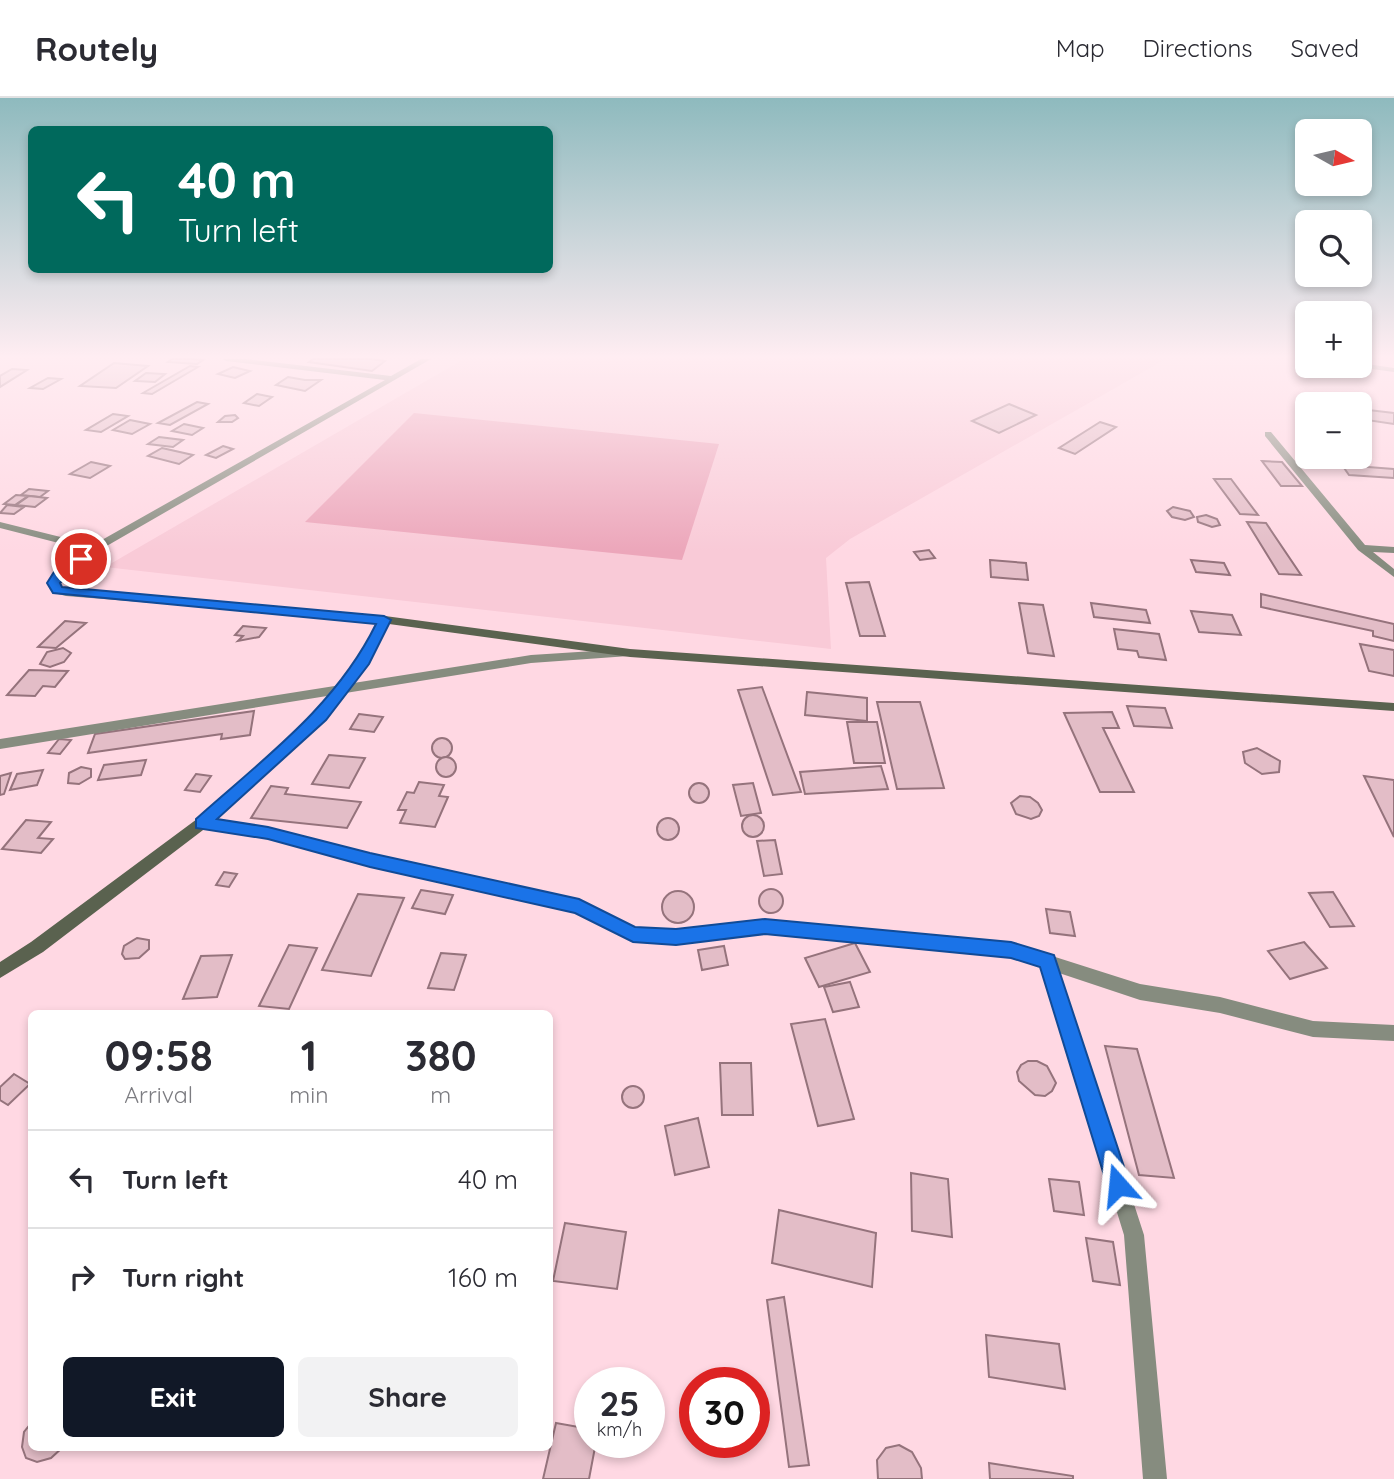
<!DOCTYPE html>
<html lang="en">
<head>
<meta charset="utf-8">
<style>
  :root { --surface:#fff; --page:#f2f2f3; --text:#2b2b33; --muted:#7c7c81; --line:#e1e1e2; --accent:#111827 }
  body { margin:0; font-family:Quicksand,sans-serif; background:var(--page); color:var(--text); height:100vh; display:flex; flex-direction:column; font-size:26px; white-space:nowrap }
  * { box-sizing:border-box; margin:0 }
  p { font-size:23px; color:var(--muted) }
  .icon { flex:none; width:38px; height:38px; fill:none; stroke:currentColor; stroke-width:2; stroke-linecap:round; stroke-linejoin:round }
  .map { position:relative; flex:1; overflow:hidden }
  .side { position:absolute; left:28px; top:912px; width:525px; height:441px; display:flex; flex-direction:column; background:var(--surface); border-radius:10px; box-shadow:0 4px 10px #0003 }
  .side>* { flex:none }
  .banner { position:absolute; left:28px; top:28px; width:525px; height:147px; border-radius:10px; box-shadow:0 4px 10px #0003; background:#00695c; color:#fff; overflow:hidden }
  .needle { width:46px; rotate:98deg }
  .fabs { position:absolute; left:1295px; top:21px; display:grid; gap:14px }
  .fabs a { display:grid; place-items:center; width:77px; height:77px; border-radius:10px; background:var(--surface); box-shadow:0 4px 10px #0003; font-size:35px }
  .speed { position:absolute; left:574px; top:1269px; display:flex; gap:14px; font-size:35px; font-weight:700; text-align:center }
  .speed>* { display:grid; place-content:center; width:91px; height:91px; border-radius:50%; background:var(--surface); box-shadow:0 4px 10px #0003; line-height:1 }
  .speed small { font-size:18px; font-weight:400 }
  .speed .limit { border:10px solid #d22; background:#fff; color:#111 }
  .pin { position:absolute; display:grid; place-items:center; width:60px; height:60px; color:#fff; margin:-30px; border:4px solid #fff; border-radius:50%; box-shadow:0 2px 7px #0007 }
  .me { position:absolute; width:77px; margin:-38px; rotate:342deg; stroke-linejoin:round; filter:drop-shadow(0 0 5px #0008) }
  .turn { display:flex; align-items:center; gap:24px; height:147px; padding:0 35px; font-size:32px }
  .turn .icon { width:91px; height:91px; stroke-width:2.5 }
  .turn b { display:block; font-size:49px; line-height:60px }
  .eta { display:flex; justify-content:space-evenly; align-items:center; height:119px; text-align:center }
  .eta b { font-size:42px; font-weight:700; line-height:49px }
  .primary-button { display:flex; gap:14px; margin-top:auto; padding:14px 35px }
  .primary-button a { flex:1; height:80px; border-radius:10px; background:var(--accent); color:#fff; font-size:28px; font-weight:700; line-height:80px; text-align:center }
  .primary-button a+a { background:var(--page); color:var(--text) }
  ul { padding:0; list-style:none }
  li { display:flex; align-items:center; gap:21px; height:98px; padding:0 35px; border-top:2px solid var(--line) }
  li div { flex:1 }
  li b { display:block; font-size:26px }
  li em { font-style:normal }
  header { display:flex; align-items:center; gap:42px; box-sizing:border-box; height:98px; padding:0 35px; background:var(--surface); border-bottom:2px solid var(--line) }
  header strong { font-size:33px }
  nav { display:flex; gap:38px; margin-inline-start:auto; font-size:24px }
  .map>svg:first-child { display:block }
</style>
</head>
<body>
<header>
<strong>Routely</strong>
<nav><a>Map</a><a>Directions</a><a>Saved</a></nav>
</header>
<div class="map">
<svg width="1394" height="1381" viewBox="0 0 1394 1381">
  <rect width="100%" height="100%" fill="#ffd8e3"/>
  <path fill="#f9cad7" d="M464 261H1166L850 441 826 460 831 551 105 469Z"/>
  <path fill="#eca6ba" d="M414 315 719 346 682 462 305 424Z"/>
  <g fill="#e3bdc7" stroke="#95737c" stroke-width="2">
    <path d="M172 261H191L203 262 197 266 168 264Z"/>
    <path d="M313 261H370L385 263 372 273 309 264Z"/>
    <path d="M114 265 148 268 116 290 80 288Z"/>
    <path d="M190 268 198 269 152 296 143 295Z"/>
    <path d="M233 269 250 273 235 280 218 276Z"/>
    <path d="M12 271 27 272 0 289V278Z"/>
    <path d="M146 275 165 276 155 284 135 283Z"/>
    <path d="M288 279 305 282H321L305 293 276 287Z"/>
    <path d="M48 280 61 281 43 291 30 290Z"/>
    <path d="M257 296 272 299 259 308 244 305Z"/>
    <path d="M197 304 208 306 170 327 158 325Z"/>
    <path d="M1009 306 1036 317 999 335 972 323Z"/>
    <path d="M1360 311 1394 315V326L1360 321Z"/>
    <path d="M113 316 128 318 101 334 86 332Z"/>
    <path d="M235 317 238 320 232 324H218L225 318Z"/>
    <path d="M130 322 150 326 132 336 113 332Z"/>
    <path d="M1100 324 1116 329 1075 356 1059 350Z"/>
    <path d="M184 326 203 330 192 337 172 333Z"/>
    <path d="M159 339 183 342 173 349 148 346Z"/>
    <path d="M223 348 233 351 216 360 206 357Z"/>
    <path d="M162 350 193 357 179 366 148 358Z"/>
    <path d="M1262 363 1282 364 1302 388H1281Z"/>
    <path d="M91 364 110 368 90 380 70 376Z"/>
    <path d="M1342 367 1394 371V380L1349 377Z"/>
    <path d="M1214 381H1231L1258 417 1240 416Z"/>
    <path d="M29 391 48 393 40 399 21 397Z"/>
    <path d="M16 397 28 398 15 407 4 406Z"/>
    <path d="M29 398 47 400 35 409 16 407Z"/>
    <path d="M7 407 24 409 14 416 0 415Z"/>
    <path d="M1173 409 1190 413 1194 419 1185 422 1172 419 1167 413Z"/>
    <path d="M1206 417 1217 421 1220 427 1212 429 1198 424 1197 419Z"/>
    <path d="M1247 424 1266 425 1301 477 1279 476Z"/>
    <path d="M929 452 935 460 920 462 914 454Z"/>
    <path d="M990 462 1026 465 1028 482 991 479Z"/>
    <path d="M1191 462 1224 465 1230 477 1196 474Z"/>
    <path d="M869 484 885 538H860L846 485Z"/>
    <path d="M1261 496 1394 526V543L1373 538V533L1261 509Z"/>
    <path d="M1019 505 1043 507 1054 558 1028 555Z"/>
    <path d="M1091 505 1146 512 1150 525 1094 519Z"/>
    <path d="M1191 513 1232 517 1241 537 1199 534Z"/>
    <path d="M65 523 86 525 56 550 38 549Z"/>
    <path d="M243 528 266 530 259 539 238 543 243 538 235 537Z"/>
    <path d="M1114 531 1159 536 1166 562 1139 559 1137 553 1118 551Z"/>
    <path d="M1360 546 1394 552V578L1369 573Z"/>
    <path d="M63 550 71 555 64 564 50 569 40 566 47 554Z"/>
    <path d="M29 572 68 573 55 589 43 588 35 598 7 597Z"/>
    <path d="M762 589 801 694 773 697 738 592Z"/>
    <path d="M807 594 867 600V623L805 617Z"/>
    <path d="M877 604H920L944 690 897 691Z"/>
    <path d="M1127 608 1165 610 1172 630 1134 628Z"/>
    <path d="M254 613 250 637 221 641 222 636 88 655 95 636Z"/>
    <path d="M1112 614 1119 630H1103L1134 694H1100L1064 615Z"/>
    <path d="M359 616 383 619 374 634 350 631Z"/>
    <path d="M847 624H877L885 665H854Z"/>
    <circle cx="442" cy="650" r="10"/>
    <path d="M59 641 71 642 60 656 48 655Z"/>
    <path d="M1257 650 1280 663 1279 674 1262 676 1245 665 1243 654Z"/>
    <path d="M329 657 365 660 349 690 312 686Z"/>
    <circle cx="446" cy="669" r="10"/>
    <path d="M146 662 141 677 98 682 104 667Z"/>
    <path d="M881 668 888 691 805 696 800 674Z"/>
    <path d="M81 669 91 671V679L79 686 68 685 69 675Z"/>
    <path d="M43 672 37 687 10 692 17 676Z"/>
    <path d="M11 675 4 696 0 697V678Z"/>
    <path d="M196 676 211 678 200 694 185 692Z"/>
    <path d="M1364 678 1394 682V739Z"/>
    <path d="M419 684 444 687 439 698 448 699 435 729 400 725 406 712H398L407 694 414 695Z"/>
    <circle cx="699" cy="695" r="10"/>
    <path d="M753 685 761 715 741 718 733 687Z"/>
    <path d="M271 688 288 690 285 696 361 704 347 730 251 720Z"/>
    <path d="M1030 699 1038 705 1042 712 1039 718 1031 721 1016 716 1011 705 1020 698Z"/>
    <circle cx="753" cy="728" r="11"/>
    <circle cx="668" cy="731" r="11"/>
    <path d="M26 722 51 724 38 740 53 741 41 755 2 751Z"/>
    <path d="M775 742 782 776 764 778 757 743Z"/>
    <path d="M224 774 237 776 229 789 216 787Z"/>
    <circle cx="771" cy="803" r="12"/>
    <path d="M421 792 453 797 445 816 412 810Z"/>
    <circle cx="678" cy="809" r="16"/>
    <path d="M1333 794 1354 828 1330 829 1309 795Z"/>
    <path d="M358 796 404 800 371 878 322 872Z"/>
    <path d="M1046 811 1070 814 1075 838 1050 835Z"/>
    <path d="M137 840 149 842V851L139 860 125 861 122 856 124 848Z"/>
    <path d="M1304 844 1327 870 1290 881 1268 853Z"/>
    <path d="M855 845 870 874 819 889 805 860Z"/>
    <path d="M289 847 317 850 289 911 259 908Z"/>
    <path d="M724 848 728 867 702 872 698 852Z"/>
    <path d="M441 855 466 857 454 892 428 890Z"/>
    <path d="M232 857 217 899 183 901 201 858Z"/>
    <path d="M850 884 859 909 833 914 824 889Z"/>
    <path d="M825 921 854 1021 818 1028 791 926Z"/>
    <path d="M1105 948 1137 951 1174 1080 1139 1077Z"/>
    <path d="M1028 963H1037L1047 968 1056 985 1052 993 1045 998 1035 997 1019 983 1017 974 1021 967Z"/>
    <path d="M720 965H751L753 1017H722Z"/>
    <path d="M14 976 30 986 8 1007 0 1002V989Z"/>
    <circle cx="633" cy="999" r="11"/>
    <path d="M698 1020 709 1069 675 1077 665 1028Z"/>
    <path d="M911 1075 948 1081 952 1139 912 1133Z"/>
    <path d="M1049 1081 1079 1084 1084 1117 1054 1113Z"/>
    <path d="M779 1112 876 1135 872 1189 772 1165Z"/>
    <path d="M565 1125 626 1134 617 1191 553 1183Z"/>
    <path d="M1086 1140 1113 1144 1120 1187 1093 1183Z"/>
    <path d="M784 1199 809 1367 789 1369 767 1202Z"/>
    <path d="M986 1237 1059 1246 1065 1291 989 1279Z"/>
    <path d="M32 1324V1349H63L51 1360 37 1364 26 1360 22 1349 24 1334Z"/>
    <path d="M556 1325 590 1331V1344H596L589 1381H543Z"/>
    <path d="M899 1347 912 1354 921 1370 922 1381H878L877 1362 886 1350Z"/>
    <path d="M989 1365 1073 1378V1381H990Z"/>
  </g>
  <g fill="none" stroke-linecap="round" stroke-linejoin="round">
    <g fill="#868c7f" fill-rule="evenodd">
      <path d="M222 261H246L391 278 421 261H431L98 453 63 479 59 485 62 491 385 518 391 522 389 524 66 498 54 495 49 485 54 475 86 452 0 430V424L93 447 385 282 226 263Z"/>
      <path d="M1360 265 1394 270V274L1357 269Z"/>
      <path d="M1265 334H1271L1365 447 1394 449V455L1373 454 1394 471V479L1358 452 1265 338Z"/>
      <path d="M625 551 629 552 631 555 629 558 531 565 0 651V641L531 557Z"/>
      <path d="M202 719 268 729 371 756 579 802 635 829 675 832 765 822 1011 845 1140 886 1220 899 1313 923 1394 927V943L1313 939 1220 915 1140 902 1059 875 1144 1137 1167 1381H1143L1124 1137 1041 869 1011 859 765 836 675 846 633 843 576 815 371 768 268 741 197 729 195 725 197 721Z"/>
    </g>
    <path fill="#5a624f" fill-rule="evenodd" d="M385 518 630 551 1394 605V613L630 559 389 526 369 566 326 622 207 729 43 854 0 880V864L31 844 197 721 316 616 360 562 379 522Z"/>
  </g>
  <linearGradient id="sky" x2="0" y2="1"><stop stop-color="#8ebabe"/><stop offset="0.57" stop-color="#ffedf2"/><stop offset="1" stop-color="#ffedf2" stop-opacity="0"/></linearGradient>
  <rect width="1394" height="454" fill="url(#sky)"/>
  <path fill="#1a73e8" stroke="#114b97" stroke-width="2" d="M81 457 87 461 60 485 62 489 384 518 391 522 369 566 326 622 217 721 268 729 370 755 579 801 635 829 676 831 765 821 1011 844 1054 857 1130 1087 1126 1095 1118 1099 1110 1095 1107 1087 1040 869 1011 860 765 836 676 847 633 844 575 815 370 769 268 741 196 730V721C263 661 336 608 376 526L53 495 47 485 54 474Z"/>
</svg>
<div class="fabs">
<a><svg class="needle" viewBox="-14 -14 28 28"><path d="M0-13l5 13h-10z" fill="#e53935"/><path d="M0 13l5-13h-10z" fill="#7c7c81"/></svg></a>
<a><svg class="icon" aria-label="search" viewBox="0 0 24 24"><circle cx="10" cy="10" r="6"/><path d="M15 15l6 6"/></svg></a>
<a>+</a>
<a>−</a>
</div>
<div class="speed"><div>25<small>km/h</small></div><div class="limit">30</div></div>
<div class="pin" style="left:81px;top:461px;background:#d93025"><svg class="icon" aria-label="arrive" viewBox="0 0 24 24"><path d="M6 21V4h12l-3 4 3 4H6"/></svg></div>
<svg class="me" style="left:1118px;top:1087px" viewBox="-20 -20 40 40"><path d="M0-17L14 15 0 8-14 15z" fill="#1a73e8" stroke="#fff" stroke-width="4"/></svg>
<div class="banner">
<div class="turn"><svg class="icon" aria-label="left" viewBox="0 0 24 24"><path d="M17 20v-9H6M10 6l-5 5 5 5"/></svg><div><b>40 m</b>Turn left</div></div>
</div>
<section class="side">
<div class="eta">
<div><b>09:58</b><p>Arrival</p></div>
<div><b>1</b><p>min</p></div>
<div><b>380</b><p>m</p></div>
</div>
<ul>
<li><svg class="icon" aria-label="left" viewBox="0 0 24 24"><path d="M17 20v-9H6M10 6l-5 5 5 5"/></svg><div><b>Turn left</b></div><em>40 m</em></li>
<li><svg class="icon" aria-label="right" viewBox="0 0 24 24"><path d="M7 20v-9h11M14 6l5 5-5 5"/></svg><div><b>Turn right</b></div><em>160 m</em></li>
</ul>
<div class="primary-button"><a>Exit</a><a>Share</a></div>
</section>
</div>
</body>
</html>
